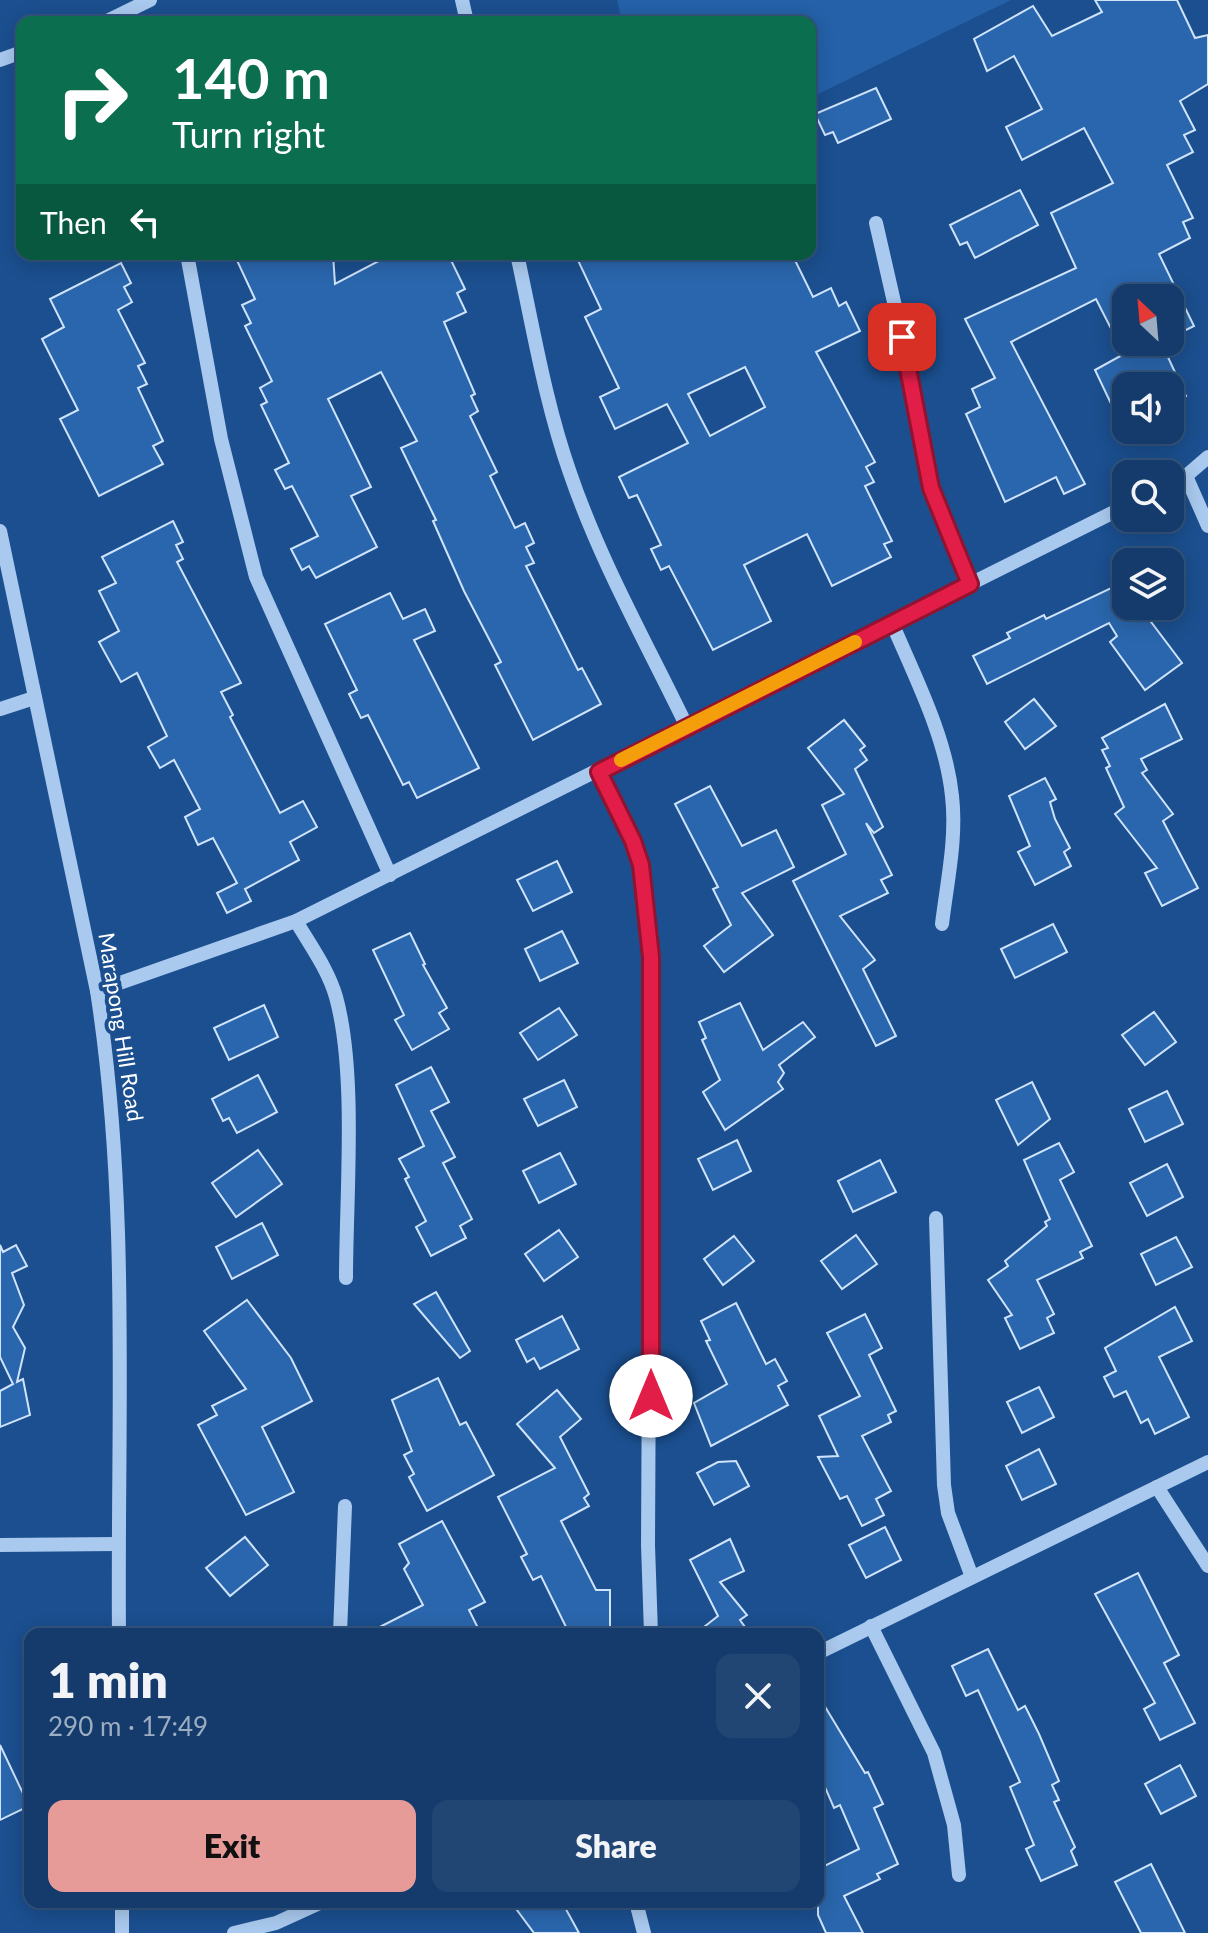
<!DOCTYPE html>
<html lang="en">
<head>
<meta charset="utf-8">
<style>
  :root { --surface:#143b6b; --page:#214673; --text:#f1f3f6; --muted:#9dadc1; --line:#33557e; --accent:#e69b98 }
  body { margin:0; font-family:Lato,sans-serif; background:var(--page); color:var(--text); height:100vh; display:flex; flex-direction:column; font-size:30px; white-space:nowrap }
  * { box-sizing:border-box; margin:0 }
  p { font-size:26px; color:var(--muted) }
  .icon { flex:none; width:44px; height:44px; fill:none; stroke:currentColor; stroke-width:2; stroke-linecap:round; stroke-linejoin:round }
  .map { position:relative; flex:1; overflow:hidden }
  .side { position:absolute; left:24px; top:1628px; width:800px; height:280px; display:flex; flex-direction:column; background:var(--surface); border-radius:16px; box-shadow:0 4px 20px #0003,0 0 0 2px var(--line) }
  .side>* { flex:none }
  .guide { position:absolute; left:16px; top:16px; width:800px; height:244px; border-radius:16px; box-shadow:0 4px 20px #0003,0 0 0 2px var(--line); background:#0b6e4f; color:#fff; overflow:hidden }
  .needle { width:52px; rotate:334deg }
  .controls { position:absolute; left:1112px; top:284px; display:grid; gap:16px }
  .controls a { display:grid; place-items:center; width:72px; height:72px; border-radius:16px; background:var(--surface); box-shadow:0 4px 20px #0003,0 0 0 2px var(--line); font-size:40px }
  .pin { position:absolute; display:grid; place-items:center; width:68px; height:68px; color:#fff; margin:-34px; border-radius:16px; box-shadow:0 4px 12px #0006 }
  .me { position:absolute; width:88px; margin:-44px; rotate:0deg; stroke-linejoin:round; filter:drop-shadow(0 0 6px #0008) }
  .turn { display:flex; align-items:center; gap:28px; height:168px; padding:0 24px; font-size:36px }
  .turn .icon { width:104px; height:104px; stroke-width:2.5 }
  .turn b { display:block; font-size:56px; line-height:68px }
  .then { display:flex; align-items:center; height:76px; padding:0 24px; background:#0003; gap:16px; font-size:30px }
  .round { display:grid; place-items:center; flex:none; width:84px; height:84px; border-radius:16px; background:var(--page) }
  .head { display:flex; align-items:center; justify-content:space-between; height:136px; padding:0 24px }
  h1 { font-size:48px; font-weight:800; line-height:60px }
  .action { display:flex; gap:16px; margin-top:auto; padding:16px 24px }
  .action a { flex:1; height:92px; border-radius:16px; background:var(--accent); color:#111; font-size:32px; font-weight:800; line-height:92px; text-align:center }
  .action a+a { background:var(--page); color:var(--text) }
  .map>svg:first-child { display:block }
</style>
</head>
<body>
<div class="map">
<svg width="1208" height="1933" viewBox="0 0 1208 1933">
  <rect width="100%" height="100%" fill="#1b4f8f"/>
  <path fill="#2461a8" d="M617 0H1011L810 98V22H622Z"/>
  <g fill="#2a66ad" stroke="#cfe3fa" stroke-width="2" fill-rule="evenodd">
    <path d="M1095 0H1177L1195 38 1208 35V84L1180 101 1195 130 1184 135 1193 152 1167 165 1193 218 1183 222 1190 238 1159 254 1194 326 1170 338V298H1126V342H1161L1186 396 1170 405V386H1126L1124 431 1095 370 1124 354 1096 299 1011 342 1085 484 1064 494 1056 477 1005 502 966 414 980 407 972 389 995 378 965 319 1076 268 1051 213 1113 183 1084 128 1022 160 1006 127 1042 109 1014 56 987 71 974 39 1033 6 1052 36 1102 12Z"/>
    <path d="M876 88 891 119 838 143 833 132 825 135 815 114Z"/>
    <path d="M1020 190 1038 225 975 258 967 242 960 245 950 225Z"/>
    <path d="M234 254H333L335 284 392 254H448L465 289 457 293 466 312 444 322 475 394 471 396 478 411 470 416 497 472 490 476 515 528 525 523 534 543 526 547 534 563 526 566 578 670 582 668 601 704 533 740 495 665 501 662 464 591 433 521 436 520 401 448 417 441 381 372 328 399 371 487 351 496 377 547 316 578 309 566 302 570 291 549 318 536 292 486 285 489 275 470 289 463 261 405 267 402 260 388 272 381 245 326 251 323 242 305 255 299Z"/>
    <path d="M575 254H792L813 297 831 288 839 306 846 302 860 331 816 352 875 462 866 467 874 482 865 486 892 541 884 544 891 557 832 586 807 534 744 565 771 621 713 650 669 566 661 570 651 549 661 545 637 495 629 498 619 477 688 443 667 404 615 429 600 397 619 388 585 317 601 309ZM745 367 765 407 710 436 688 394Z"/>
    <path d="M121 263 131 283 124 287 132 302 118 310 145 363 138 366 147 384 138 388 163 441 153 446 163 464 99 496 60 419 78 410 42 339 64 327 50 299Z"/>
    <path d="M173 521 183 542 176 545 183 559 177 562 241 683 221 692 233 715 230 717 280 813 303 801 317 827 290 842 299 860 245 889 251 901 227 913 217 893 237 883 213 838 198 845 185 817 200 809 174 760 160 768 148 747 167 736 137 673 121 682 99 642 119 631 99 591 116 583 102 557Z"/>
    <path d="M1126 581V606H1139L1182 663 1145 690 1110 642 1117 636 1109 623 987 684 973 656 1010 638 1007 633 1044 615 1046 619Z"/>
    <path d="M390 593 403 619 425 609 435 631 414 640 479 768 417 798 409 782 403 785 368 715 361 718 349 694 357 690 325 624Z"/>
    <path d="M1034 699 1056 726 1025 749 1005 722Z"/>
    <path d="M1165 704 1182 739 1141 759 1147 770 1142 773 1173 814 1163 821 1198 888 1162 906 1145 873 1157 868 1115 814 1124 807 1106 768 1110 766 1102 750 1108 748 1102 738Z"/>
    <path d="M844 720 865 746 860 750 867 760 855 769 883 827 874 833 866 823 892 875 881 880 888 893 840 916 875 960 863 969 896 1036 876 1046 793 881 846 854 822 805 844 794 808 748Z"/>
    <path d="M1045 778 1056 799 1050 802 1055 819 1070 848 1064 852 1071 866 1035 885 1018 852 1030 846 1009 796Z"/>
    <path d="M710 786 742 846 776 830 794 867 742 893 773 935 724 972 704 946 731 925 713 889 718 887 675 804Z"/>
    <path d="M557 861 572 892 533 911 517 880Z"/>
    <path d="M1053 924 1067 952 1015 978 1001 949Z"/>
    <path d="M562 931 578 963 540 981 525 949Z"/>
    <path d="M410 933 425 964 423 965 447 1008 439 1013 449 1029 412 1050 395 1020 404 1015 373 950Z"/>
    <path d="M740 1003 763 1050 803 1022 815 1037 779 1065 784 1073 778 1082 783 1089 725 1130 703 1092 720 1080 702 1040 706 1038 699 1022Z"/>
    <path d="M264 1005 278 1037 229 1060 214 1028Z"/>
    <path d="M559 1008 577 1035 538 1060 520 1033Z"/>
    <path d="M1154 1012 1176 1042 1145 1065 1122 1035Z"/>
    <path d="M431 1067 449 1102 431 1111 455 1157 443 1163 472 1219 460 1226 466 1238 431 1256 416 1227 426 1221 405 1179 409 1177 399 1159 424 1146 396 1085Z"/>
    <path d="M258 1075 277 1112 237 1133 229 1118 223 1121 212 1099Z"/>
    <path d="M564 1080 577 1107 538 1126 524 1099Z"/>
    <path d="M1032 1082 1050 1119 1018 1145 996 1100Z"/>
    <path d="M1167 1091 1183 1124 1145 1142 1129 1109Z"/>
    <path d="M737 1140 751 1171 713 1190 698 1159Z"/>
    <path d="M1059 1143 1074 1172 1060 1180 1092 1246 1080 1252 1083 1258 1037 1280 1054 1314 1047 1318 1054 1333 1020 1349 1005 1318 1012 1315 988 1280 1008 1266 1005 1261 1047 1226 1045 1222 1050 1219 1024 1160Z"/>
    <path d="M258 1150 282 1184 236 1217 212 1183Z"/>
    <path d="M560 1153 576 1184 539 1203 523 1171Z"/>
    <path d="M880 1160 896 1192 853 1212 838 1181Z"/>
    <path d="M1167 1164 1183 1197 1147 1216 1130 1183Z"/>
    <path d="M262 1223 278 1255 232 1279 216 1247Z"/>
    <path d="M559 1230 578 1257 544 1281 525 1254Z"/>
    <path d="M856 1235 877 1264 842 1289 821 1261Z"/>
    <path d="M734 1236 754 1261 723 1285 704 1259Z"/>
    <path d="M1176 1237 1192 1267 1156 1285 1141 1254Z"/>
    <path d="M0 1245 3 1252 16 1245 27 1266 12 1273 24 1305 13 1327 25 1348 17 1382 23 1379 30 1415 0 1427V1391L13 1384 0 1357Z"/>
    <path d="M436 1292 470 1351 460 1358 414 1304Z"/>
    <path d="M247 1300 291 1358 312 1401 262 1427 294 1492 246 1515 198 1425 217 1415 212 1406 246 1389 204 1331Z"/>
    <path d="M736 1303 766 1364 775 1359 787 1381 778 1386 788 1405 711 1446 694 1403 727 1384 706 1341 710 1340 701 1321Z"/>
    <path d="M1175 1307 1192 1341 1159 1357 1189 1417 1155 1434 1148 1419 1141 1423 1126 1391 1114 1397 1104 1377 1116 1371 1105 1348Z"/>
    <path d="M865 1314 882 1348 869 1355 896 1411 888 1415 891 1422 862 1436 891 1491 876 1499 884 1515 862 1526 847 1496 840 1499 818 1457 838 1456 819 1416 860 1396 827 1333Z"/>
    <path d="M562 1316 579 1349 540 1369 534 1358 527 1362 516 1340Z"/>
    <path d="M438 1378 460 1425 466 1422 494 1475 427 1511 409 1477 414 1474 404 1455 412 1451 392 1400Z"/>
    <path d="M1039 1387 1054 1417 1022 1433 1007 1402Z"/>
    <path d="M557 1390 581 1419 560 1437 589 1494 584 1498 589 1506 561 1521 596 1590H610V1629H567L541 1576 533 1580 521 1557 527 1554 498 1497 555 1468 517 1424Z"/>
    <path d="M1039 1449 1056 1484 1022 1500 1006 1466Z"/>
    <path d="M736 1461 749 1486 714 1505 697 1473 718 1462Z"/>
    <path d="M442 1521 485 1602 469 1610 481 1634H366L423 1605 404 1569 409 1563 399 1544Z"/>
    <path d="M885 1527 901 1560 866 1578 849 1545Z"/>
    <path d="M245 1537 268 1565 230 1596 206 1568Z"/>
    <path d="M730 1539 744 1571 720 1582 747 1615 740 1620 750 1634H695L718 1616 690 1560Z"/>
    <path d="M1138 1573 1179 1655 1164 1663 1195 1723 1160 1740 1144 1709 1155 1703 1095 1594Z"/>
    <path d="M988 1649 1018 1710 1025 1706 1039 1734 1059 1781 1052 1785 1059 1800 1054 1802 1075 1847 1071 1851 1077 1865 1041 1881 1026 1849 1034 1845 1010 1787 1020 1782 978 1690 966 1696 952 1666Z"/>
    <path d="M818 1695 865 1773 868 1772 883 1804 874 1808 898 1864 877 1874 880 1879 844 1896 863 1933H826L818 1915V1869L859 1849 840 1805 834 1808 818 1771Z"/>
    <path d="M0 1745 29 1806 0 1820Z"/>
    <path d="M1180 1765 1196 1796 1161 1814 1145 1784Z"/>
    <path d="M1151 1864 1185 1933H1141L1115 1882Z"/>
    <path d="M511 1902H562L579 1933H534Z"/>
  </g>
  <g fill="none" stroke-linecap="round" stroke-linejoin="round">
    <g stroke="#a9c9ee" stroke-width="14">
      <path d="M462 0 467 22"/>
      <path d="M105 22 150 0"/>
      <path d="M0 60 22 52"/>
      <path d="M876 223 915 394 931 488 970 584"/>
      <path d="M187 254 221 439 256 577 390 875"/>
      <path d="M517 254C533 327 545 402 570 473 600 561 647 644 687 727"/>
      <path d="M1186 476 1208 526"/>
      <path d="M1170 484 1186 476 1208 457"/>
      <path d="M0 531 97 991C130 1203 117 1420 119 1634"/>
      <path d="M892 623C915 677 946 737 952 796 957 838 947 882 942 924"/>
      <path d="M0 709 34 698"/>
      <path d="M599 772 633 841 641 865 651 957 648 1545 651 1634"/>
      <path d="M296 921C310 945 328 969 336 997 357 1073 346 1197 346 1278"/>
      <path d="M97 991 296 921 1126 506"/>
      <path d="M936 1218 944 1485 948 1513 972 1577"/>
      <path d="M1157 1487 1208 1566"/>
      <path d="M0 1545 118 1544"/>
      <path d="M871 1626 934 1753 954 1825 959 1875"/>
      <path d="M340 1634 345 1506"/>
      <path d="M818 1653 1208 1462"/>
      <path d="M122 1902V1933"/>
      <path d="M636 1902 644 1933"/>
      <path d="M234 1933 276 1923 322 1902"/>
    </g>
  </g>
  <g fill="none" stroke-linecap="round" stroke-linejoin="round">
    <defs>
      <path id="route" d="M651 1396V957L641 865 633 841 599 772 970 584 931 488 902 337"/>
    </defs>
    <use href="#route" stroke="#92132f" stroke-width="20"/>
    <use href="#route" stroke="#e11d48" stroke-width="14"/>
    <path stroke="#f59e0b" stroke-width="14" d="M621 760 855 642"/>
  </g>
  <g text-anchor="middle" stroke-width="8" stroke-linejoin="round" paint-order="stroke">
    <g font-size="22" fill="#fff" stroke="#1b4f8f">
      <text transform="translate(121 1027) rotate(81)" y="8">Marapong Hill Road</text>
    </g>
  </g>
</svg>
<div class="controls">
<a><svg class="needle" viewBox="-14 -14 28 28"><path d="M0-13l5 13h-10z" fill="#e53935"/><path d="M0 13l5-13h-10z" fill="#9dadc1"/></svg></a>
<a><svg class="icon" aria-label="sound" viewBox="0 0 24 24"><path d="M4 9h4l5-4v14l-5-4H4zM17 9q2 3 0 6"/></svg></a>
<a><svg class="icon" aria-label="search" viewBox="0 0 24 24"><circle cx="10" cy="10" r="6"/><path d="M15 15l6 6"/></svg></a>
<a><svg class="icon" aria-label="layers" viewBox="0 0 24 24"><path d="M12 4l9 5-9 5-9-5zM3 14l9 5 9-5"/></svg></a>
</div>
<div class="pin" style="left:902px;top:337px;background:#d93025"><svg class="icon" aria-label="arrive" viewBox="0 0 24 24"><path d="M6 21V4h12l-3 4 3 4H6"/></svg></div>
<svg class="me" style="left:651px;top:1396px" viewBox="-20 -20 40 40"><circle r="19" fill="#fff"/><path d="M0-13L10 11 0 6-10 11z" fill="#e11d48"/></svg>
<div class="guide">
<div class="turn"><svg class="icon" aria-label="right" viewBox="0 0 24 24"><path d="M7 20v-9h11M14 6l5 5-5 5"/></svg><div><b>140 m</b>Turn right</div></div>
<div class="then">Then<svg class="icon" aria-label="left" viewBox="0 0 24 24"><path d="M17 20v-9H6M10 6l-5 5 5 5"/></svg></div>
</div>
<section class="side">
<div class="head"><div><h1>1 min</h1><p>290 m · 17:49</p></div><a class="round"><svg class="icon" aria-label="close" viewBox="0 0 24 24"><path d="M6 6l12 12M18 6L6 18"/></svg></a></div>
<div class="action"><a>Exit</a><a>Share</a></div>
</section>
</div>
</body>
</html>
